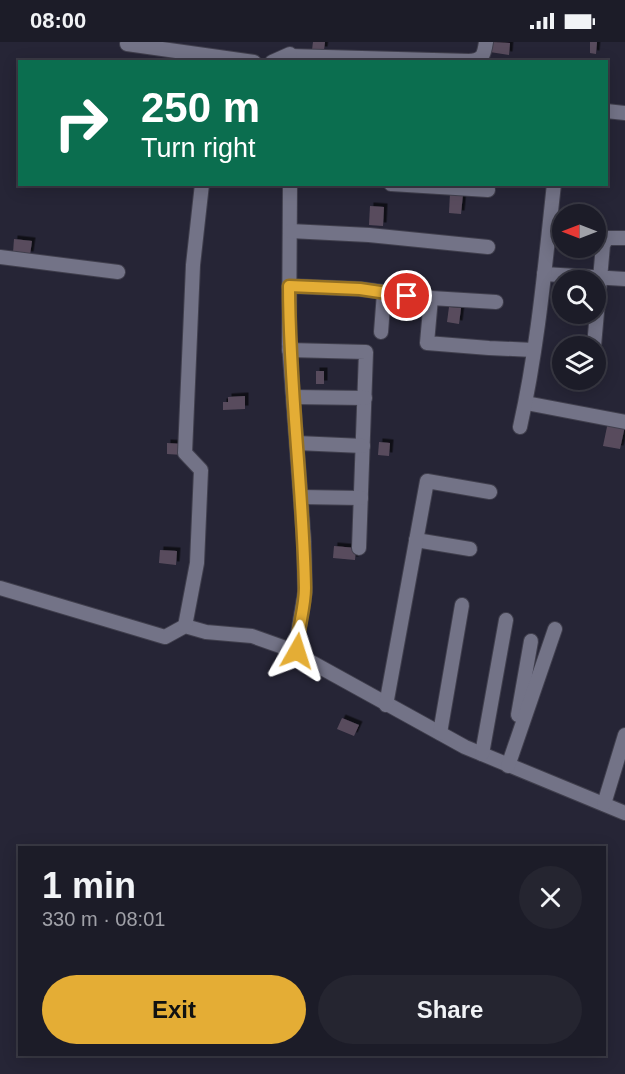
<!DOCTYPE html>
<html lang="en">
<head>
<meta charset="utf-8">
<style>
  :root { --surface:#1c1c28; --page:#252530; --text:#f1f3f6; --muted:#a0a1a8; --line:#3a3a45; --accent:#e4ad35 }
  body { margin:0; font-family:Arial,sans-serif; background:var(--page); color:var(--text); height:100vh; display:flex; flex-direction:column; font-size:22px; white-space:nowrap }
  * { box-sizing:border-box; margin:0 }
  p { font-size:20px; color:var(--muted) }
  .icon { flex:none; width:33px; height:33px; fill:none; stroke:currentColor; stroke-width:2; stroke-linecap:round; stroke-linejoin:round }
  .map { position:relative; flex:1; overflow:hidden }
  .side { position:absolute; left:18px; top:804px; width:588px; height:210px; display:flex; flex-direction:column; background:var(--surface); border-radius:0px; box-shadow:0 3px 15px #0003,0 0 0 2px var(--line) }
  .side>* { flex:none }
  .banner { position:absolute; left:18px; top:18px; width:590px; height:126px; border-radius:0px; box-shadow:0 3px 15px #0003,0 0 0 2px var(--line); background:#0b6e4f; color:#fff; overflow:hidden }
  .needle { width:39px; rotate:270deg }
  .controls { position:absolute; left:552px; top:162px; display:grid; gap:12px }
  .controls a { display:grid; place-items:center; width:54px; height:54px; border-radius:50%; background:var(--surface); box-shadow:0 3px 15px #0003,0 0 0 2px var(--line); font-size:30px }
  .pin { position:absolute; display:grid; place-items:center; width:51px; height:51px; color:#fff; margin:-26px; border:3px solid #fff; border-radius:50%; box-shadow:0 2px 6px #0007 }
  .me { position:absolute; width:66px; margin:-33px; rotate:6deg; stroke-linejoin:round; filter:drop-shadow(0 0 4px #0008) }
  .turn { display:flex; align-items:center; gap:21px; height:126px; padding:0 24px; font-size:27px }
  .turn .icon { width:78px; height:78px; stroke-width:2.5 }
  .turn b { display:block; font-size:42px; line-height:51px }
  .round { display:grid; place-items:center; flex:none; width:63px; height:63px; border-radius:32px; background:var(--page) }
  .headline { display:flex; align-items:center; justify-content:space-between; height:102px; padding:0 24px }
  h1 { font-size:36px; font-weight:700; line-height:45px }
  .action { display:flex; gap:12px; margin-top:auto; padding:12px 24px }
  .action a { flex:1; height:69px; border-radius:36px; background:var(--accent); color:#111; font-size:24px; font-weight:700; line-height:69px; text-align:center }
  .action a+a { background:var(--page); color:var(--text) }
  .status { display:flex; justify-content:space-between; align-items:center; height:42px; padding:0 30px; background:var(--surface); direction:ltr }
  .status svg { height:16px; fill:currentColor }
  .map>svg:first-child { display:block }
</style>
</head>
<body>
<div class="status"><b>08:00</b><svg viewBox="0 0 49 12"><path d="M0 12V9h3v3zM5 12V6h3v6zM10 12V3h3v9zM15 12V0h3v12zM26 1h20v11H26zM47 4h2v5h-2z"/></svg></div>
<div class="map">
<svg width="625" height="1032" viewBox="0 0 625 1032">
  <defs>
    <filter id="shadow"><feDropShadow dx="3.5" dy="-3.5" stdDeviation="0" flood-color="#0009"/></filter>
  </defs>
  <rect width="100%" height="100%" fill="#262536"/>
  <g fill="#594c5d" filter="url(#shadow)">
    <path d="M313 0H325L324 8H312Z"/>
    <path d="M492 0 510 1 509 13 490 10Z"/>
    <path d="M590 0H597L596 12 590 11Z"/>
    <path d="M450 151 463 152 461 172 449 171Z"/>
    <path d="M370 164 384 165 383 184 369 183Z"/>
    <path d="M14 197 32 199 30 213 13 211Z"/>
    <path d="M449 265 461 266 459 282 447 280Z"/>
    <rect x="316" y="329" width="8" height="13"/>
    <path d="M245 354V367L223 368V360H228V355Z"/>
    <path d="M608 380 625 384 620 407 603 404Z"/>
    <path d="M379 400 390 401 389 414 378 413Z"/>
    <path d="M167 401 183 402V413L167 412Z"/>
    <path d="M334 504 356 506 355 518 333 516Z"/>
    <path d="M160 508 177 509 176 523 159 521Z"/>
    <path d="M342 676 359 683 354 694 337 687Z"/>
  </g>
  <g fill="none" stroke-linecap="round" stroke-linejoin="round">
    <defs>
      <g id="minor">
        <path d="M127 2 254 20"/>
        <path d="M290 14 469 19C483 18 484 13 486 0"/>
        <path d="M272 20 290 12"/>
        <path d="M606 69 625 71"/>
        <path d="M290 142 289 302 304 500 305 550 297 597V610L302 615 465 705 625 771"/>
        <path d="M391 142 488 148"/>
        <path d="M290 189 369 193 488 205"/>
        <path d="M0 215 118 230"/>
        <path d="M544 232 625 237"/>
        <path d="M289 244 360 247 431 256 496 260"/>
        <path d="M431 256 427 301 489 306 533 308"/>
        <path d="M381 290 384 251"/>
        <path d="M594 304 603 203 607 196H625"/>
        <path d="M289 308 366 310 359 506"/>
        <path d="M293 355 365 356"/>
        <path d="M526 361 625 380"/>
        <path d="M520 385C538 305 545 223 554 142"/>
        <path d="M297 401 363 404"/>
        <path d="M301 455 361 456"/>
        <path d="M416 498 470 507"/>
        <path d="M0 546 165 595 185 584 206 590 252 594 297 610"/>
        <path d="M185 584 197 521 201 428 185 411 193 223 202 142"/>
        <path d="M386 663 427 439 490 450"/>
        <path d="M518 673 531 599"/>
        <path d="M440 691 462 563"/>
        <path d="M482 712 506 578"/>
        <path d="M508 724 555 587"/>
        <path d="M604 762 625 693"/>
      </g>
    </defs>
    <use href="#minor" stroke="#403f4d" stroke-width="16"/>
    <use href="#minor" stroke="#737387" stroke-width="14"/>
  </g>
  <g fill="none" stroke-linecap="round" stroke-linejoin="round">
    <defs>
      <path id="route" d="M297 609C297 588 305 567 305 546 303 445 289 345 289 244L360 247 407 254"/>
    </defs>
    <use href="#route" stroke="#947022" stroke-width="15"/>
    <use href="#route" stroke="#e4ad35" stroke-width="10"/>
  </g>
</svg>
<div class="controls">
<a><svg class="needle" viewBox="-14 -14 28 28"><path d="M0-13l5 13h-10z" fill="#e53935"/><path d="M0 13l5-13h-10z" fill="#a0a1a8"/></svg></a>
<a><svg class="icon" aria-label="search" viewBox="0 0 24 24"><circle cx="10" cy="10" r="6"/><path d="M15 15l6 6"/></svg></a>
<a><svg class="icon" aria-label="layers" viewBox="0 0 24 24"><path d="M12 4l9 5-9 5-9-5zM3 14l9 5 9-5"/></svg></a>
</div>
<div class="pin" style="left:407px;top:254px;background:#d93025"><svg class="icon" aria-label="arrive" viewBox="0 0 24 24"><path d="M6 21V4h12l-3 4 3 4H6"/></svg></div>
<svg class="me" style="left:297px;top:609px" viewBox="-20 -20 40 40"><path d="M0-17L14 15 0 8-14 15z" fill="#e4ad35" stroke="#fff" stroke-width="4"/></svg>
<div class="banner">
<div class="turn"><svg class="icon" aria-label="right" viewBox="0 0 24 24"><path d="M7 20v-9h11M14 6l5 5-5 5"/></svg><div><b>250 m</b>Turn right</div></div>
</div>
<section class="side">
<div class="headline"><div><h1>1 min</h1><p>330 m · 08:01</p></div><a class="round"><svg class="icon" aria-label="close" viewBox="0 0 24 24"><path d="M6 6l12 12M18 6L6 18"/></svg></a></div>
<div class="action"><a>Exit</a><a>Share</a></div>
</section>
</div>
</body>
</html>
